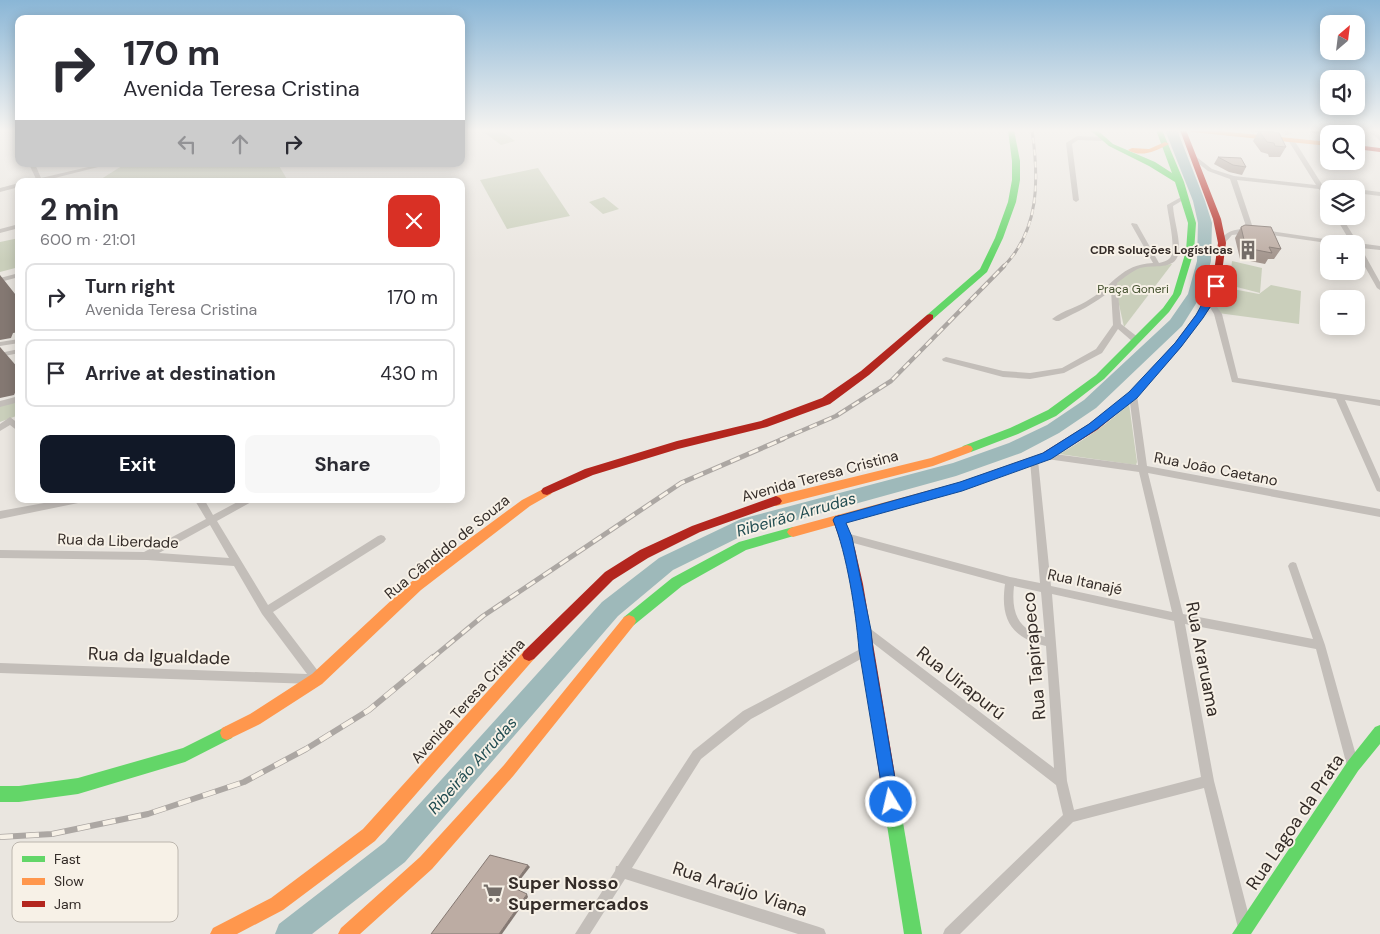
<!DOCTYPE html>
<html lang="en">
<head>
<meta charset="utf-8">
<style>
  :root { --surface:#fff; --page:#f7f7f7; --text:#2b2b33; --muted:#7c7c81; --line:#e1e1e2; --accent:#111827 }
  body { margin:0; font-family:"DM Sans",sans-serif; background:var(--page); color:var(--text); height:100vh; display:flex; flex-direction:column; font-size:19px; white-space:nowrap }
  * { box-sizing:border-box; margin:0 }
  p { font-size:16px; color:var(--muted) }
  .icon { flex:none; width:28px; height:28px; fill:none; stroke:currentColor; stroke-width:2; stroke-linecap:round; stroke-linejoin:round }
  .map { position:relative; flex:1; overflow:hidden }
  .details { position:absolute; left:15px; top:178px; width:450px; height:325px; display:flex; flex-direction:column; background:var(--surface); border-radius:10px; box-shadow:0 2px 12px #0003 }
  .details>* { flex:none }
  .top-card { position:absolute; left:15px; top:15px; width:450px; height:152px; border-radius:10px; box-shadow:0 2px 12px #0003; background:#fff; color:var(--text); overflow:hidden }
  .needle { width:32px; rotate:28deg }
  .fabs { position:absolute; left:1320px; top:15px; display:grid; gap:10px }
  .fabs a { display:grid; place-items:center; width:45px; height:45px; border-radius:10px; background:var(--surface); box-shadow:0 2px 12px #0003; font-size:25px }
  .pin { position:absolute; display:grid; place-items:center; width:42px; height:42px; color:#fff; margin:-21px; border-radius:10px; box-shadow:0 2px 8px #0006 }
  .me { position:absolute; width:55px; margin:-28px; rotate:351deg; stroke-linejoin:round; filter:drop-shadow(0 0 4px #0008) }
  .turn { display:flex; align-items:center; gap:18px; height:105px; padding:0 25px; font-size:22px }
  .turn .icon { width:65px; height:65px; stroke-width:2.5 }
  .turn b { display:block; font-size:35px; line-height:42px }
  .lanes { display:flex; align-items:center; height:48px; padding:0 25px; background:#0003; justify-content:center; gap:25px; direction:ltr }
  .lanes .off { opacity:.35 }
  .round { display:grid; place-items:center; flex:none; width:52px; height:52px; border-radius:10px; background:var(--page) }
  .headline { display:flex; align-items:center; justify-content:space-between; height:85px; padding:0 25px }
  h1 { font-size:30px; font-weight:700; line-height:38px }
  .cta { display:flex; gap:10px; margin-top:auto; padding:10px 25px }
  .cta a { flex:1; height:58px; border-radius:10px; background:var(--accent); color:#fff; font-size:20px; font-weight:700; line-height:58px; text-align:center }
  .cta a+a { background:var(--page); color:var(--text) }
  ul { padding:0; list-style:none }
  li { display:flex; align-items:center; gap:15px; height:68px; margin:0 10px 8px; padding:0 15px; border:2px solid var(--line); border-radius:10px }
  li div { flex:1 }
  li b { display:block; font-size:19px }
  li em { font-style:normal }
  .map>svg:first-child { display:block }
</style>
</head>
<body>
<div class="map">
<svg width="1380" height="934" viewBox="0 0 1380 934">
  <rect width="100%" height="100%" fill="#eae6e0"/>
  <g fill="#cacfbb">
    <path d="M481 130H500L515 141 501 145Z"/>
    <path d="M125 164H278L288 181H98Z"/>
    <path d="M538 168 570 216 507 229 480 180Z"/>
    <path d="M604 197 619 209 603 214 589 202Z"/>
    <path d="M19 238V267L0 272V242Z"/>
    <path d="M1232 261 1262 268 1260 293 1229 285Z"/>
    <path d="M1172 264 1124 327 1114 282 1137 267Z"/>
    <path d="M1271 285 1301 291 1299 324 1218 313 1211 302 1222 287 1259 294Z"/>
    <path d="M19 399V415L0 422V404Z"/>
    <path d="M1129 404 1137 462 1136 465 1059 454C1085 440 1107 424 1129 404Z"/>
  </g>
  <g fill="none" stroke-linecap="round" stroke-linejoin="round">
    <path fill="#9eb9ba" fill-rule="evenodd" d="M1165 130H1177L1205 201 1212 223 1211 261 1202 294 1182 326 1096 408 1059 433 1021 453 956 476 746 534 673 570 618 616 405 862 312 934H275L279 924 385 842 602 602 659 558 741 519 953 463 1009 443 1047 425 1084 400 1170 320 1188 294 1197 261 1198 223 1193 201Z"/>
    <g fill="#c3beb9" fill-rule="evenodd">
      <path d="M1282 130H1288L1291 134 1286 135Z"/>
      <path d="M1369 130H1375L1380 136V141Z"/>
      <path d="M1077 136 1101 137 1104 139 1101 141 1078 140 1072 144 1079 200 1076 202 1073 200 1066 143Z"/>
      <path d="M1291 138 1294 140 1323 186 1335 189 1325 190 1329 196V203L1327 202 1319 189 1237 180 1254 231 1251 233 1232 235 1224 244H1220L1219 243C1225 231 1234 229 1247 229L1230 179 1208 171 1189 156 1194 155 1212 169 1234 176 1316 185 1288 140Z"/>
      <path d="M29 164H35L41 178 101 164H110L43 181H33L36 179Z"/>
      <path d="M19 183V187L0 192V188Z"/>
      <path d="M1356 189 1380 192V196L1356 193Z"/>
      <path d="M1183 196 1188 197 1173 206C1174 220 1179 234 1179 248 1179 272 1155 264 1140 268 1132 271 1124 278 1117 283L1121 324 1139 338V342H1133L1118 329 1102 353 1064 373 1030 379 1003 377 943 361 942 359 946 357 1003 371 1030 373 1062 368 1096 349 1113 325 1111 290C1095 304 1077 312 1059 321H1056L1052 319C1063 310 1079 307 1090 299 1115 284 1120 265 1153 263L1131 224 1132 223 1137 224 1159 263C1163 262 1167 261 1170 258 1177 250 1168 216 1167 205Z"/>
      <path d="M1335 216H1341L1358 243 1380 246V250L1361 248 1380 282V290L1377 288 1356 251V244H1334L1264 234 1261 232 1264 230 1351 243Z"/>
      <path d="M19 224V228L0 233V229Z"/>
      <path d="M19 273V277L0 282V278Z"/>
      <path d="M1210 299 1212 300 1222 314 1238 378 1380 400V406L1345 400 1380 479V492L1377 491 1376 489 1336 399 1232 382 1214 314 1206 301Z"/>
      <path d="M19 339V343L0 346V342Z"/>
      <path d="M19 349V353L0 357V353Z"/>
      <path d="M1133 392 1137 395 1147 466 1380 509V517L1148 473 1183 614 1313 639 1288 566 1290 563 1293 562 1296 563 1325 645 1359 766 1357 770 1353 772 1349 770 1347 766 1316 649 1185 624 1214 781 1252 928 1250 933 1247 934 1240 933 1238 928 1204 788 1073 822 960 934H943L945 929 1063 815 1056 785 860 633 859 630 860 627 864 625 868 627 1054 768 1046 646C1011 638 1000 619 1005 584L846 541 843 540 841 537 843 534 846 533 1010 577 1040 583 1030 460 1034 457 1038 460 1051 586 1172 612 1139 472 1047 459 1043 456 1047 453 1138 465 1129 395ZM1014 586 1041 592 1045 637C1018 630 1011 613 1014 586ZM1052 594 1174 621 1201 777 1074 810 1067 781Z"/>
      <path d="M19 396V402L0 407V401Z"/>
      <path d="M10 417 19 424V432L10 425 0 431V424Z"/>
      <path d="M66 499H88L86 501 83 502 0 519V511Z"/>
      <path d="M194 499H204L213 515 243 499H254L253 501 217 521 268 605 378 536 381 535 384 536 386 539 384 542 273 612 321 675 322 679 321 683 314 684 0 673V663L307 674 262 614 234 566 147 560 0 558V550L144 552 206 519ZM210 525 229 558 159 553Z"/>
      <path d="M866 646 870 648 871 651 870 654 751 719 701 759 632 868 819 927 824 929 826 934H798L625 879 590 934H575L615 871 616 866H618L693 751 743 711Z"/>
    </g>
    <g fill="#63d668" fill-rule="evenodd">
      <path d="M1008 130H1014L1020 161V180L1016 202 1003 238 987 272 933 319H927V315L980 269 995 238 1008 202 1012 180V161Z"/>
      <path d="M1090 130H1097L1113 144 1155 162 1172 173 1156 130H1162L1184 182 1196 223 1194 251 1181 294 1169 312 1104 379 1056 416 1018 434 971 452H963L961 449 963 446 1010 428 1048 410 1096 375 1163 308 1173 294 1186 251 1188 223 1175 182 1149 166 1109 146Z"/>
      <path d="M793 527 797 529 799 532 797 535 746 550 682 586 634 625 629 627 624 625 622 621 624 617 672 578 739 542Z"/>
      <path d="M1380 725V744L1358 771 1251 934H1232L1348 761 1375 727Z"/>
      <path d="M227 726 232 728 234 733 232 738 185 762 78 794 19 802H0V786H19L78 778 183 748Z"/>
      <path d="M890 785 895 788 898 793 922 934H904L882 793 885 788Z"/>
    </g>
    <g fill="#ff974d" fill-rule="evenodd">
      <path d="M1189 130H1210L1329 142V146L1192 132Z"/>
      <path d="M1165 142 1169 144 1167 145C1156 151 1141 158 1128 150L1132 148 1149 149Z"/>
      <path d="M967 445 971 446 973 449 971 452 933 466 776 506 772 504 770 501 772 498 776 496 931 458Z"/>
      <path d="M1048 451 1054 455 1052 458 962 490 793 537 789 535 787 532 789 529 793 527 960 482Z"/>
      <path d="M547 487 551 488 553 491 551 494 530 506 421 590 322 684 260 724 227 740 222 738 220 733 222 728 250 714 312 674 411 582 522 500Z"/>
      <path d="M629 615 634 617 636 621 634 625 514 775 432 869 360 934H338L341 928 420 857 504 765 624 617Z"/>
      <path d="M529 649 534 651 536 655 534 659 375 841 283 910 237 934H210L213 928 271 898 363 829 524 651Z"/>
    </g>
    <g fill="#b3261e" fill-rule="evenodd">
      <path d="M1180 130H1186L1221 219 1226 243 1220 286 1215 301 1181 347 1137 397 1097 430 1052 458H1044L1042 455 1044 452 1089 424 1129 393 1175 343 1206 301 1212 286 1218 243 1213 219Z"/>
      <path d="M1356 145 1380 148V152L1356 149Z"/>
      <path d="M930 314 933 315V319L869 375 830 404 767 427 678 449 593 475 547 495 543 494 541 491 543 488 585 469 677 441 761 421 822 398 861 371 927 315Z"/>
      <path d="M776 496 780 498 782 501 780 504 700 532 648 558 613 580 534 659 529 661 524 659 522 655 524 651 605 572 640 550 692 526Z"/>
      <path d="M839 515 843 517 845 520 855 549 863 584 898 793 895 798 890 801 885 798 882 793 851 584 843 549 833 520 835 517Z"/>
    </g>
    <defs>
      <path id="rail-far3" d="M1003 267C1040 230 1039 179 1032 130"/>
      <path id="rail-far2" d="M780 440 836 416 891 381 1004 266"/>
      <path id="rail-far1" d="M431 659 483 616 681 483 783 439"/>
      <path id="rail" d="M0 837 52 834 148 814 244 782 306 749 369 710 433 657"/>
    </defs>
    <use href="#rail-far3" stroke="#aca7a3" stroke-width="3"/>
    <use href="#rail-far2" stroke="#aca7a3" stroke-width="4.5"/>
    <use href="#rail-far1" stroke="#aca7a3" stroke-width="5"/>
    <use href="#rail" stroke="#aca7a3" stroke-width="6"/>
    <use href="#rail-far3" stroke="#f7f1e7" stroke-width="2" stroke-dasharray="6" stroke-linecap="butt"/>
    <use href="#rail-far2" stroke="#f7f1e7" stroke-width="2.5" stroke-dasharray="8" stroke-linecap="butt"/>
    <use href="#rail-far1" stroke="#f7f1e7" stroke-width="3" stroke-dasharray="10" stroke-linecap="butt"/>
    <use href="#rail" stroke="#f7f1e7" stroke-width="4.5" stroke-dasharray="13" stroke-linecap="butt"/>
  </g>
  <g fill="#a2948c">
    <path d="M1247 130H1275L1274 132 1286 147 1280 157H1269L1268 154 1261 152 1253 141 1258 132 1248 131Z"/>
    <path d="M1310 130H1336L1333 134H1329L1312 133Z"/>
    <path d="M1218 157 1246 167 1242 175 1229 172 1214 164Z"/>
    <path d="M1241 227 1281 249 1274 259H1268L1265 264 1240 259 1235 238Z"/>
  </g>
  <g fill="#847872">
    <path d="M0 275 19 299V332L13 333 11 338 0 340Z"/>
    <path d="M0 347 19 369V384L14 395 0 398Z"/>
    <path d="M528 865 530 867 513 889 512 887Z"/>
    <path d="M527 894 528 897 502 934H499Z"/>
  </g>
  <g fill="#bcaca3" stroke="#847872">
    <path d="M1259 131 1279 133 1286 147 1275 146 1274 143 1267 142Z"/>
    <path d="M1218 157 1241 158 1246 167 1233 165Z"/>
    <path d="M1245 225 1271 227 1281 249 1269 247 1272 253 1246 248 1241 227Z"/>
    <path d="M490 855 528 865 512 887 527 894 499 934H431Z"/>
  </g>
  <linearGradient id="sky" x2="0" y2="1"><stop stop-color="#8ab6d6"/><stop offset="0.5" stop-color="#f6f4f1"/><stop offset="1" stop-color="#f6f4f1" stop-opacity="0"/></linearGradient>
  <rect width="1380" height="261" fill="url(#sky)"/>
  <path fill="#1a73e8" stroke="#114b97" d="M1216 283 1220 286 1214 301 1203 318 1181 347 1137 398 1097 429 1051 459 962 491 846 523 852 537 871 630 873 650 899 802 896 807 891 810 885 807 859 650C856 613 847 554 833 520L835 517 960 482 1043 453 1089 424 1129 392 1175 343 1196 315 1213 284Z"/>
  <defs>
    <symbol id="building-bare" viewBox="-9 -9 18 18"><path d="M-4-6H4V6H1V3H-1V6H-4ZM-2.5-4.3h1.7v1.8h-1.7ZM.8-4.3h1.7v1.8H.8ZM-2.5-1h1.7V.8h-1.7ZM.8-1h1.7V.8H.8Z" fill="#746d68" stroke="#f7f1e7" stroke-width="2.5" paint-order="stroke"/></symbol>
    <symbol id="supermarket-bare" viewBox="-9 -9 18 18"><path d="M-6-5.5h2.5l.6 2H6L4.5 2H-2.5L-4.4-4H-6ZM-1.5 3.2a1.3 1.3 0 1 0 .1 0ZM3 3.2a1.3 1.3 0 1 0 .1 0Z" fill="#746d68" stroke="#f7f1e7" stroke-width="2.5" paint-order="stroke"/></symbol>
  </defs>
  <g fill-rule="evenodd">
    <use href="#building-bare" x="1234" y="236" width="28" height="28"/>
    <use href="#supermarket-bare" x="479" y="879" width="28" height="28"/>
  </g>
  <g text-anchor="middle" stroke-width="4" stroke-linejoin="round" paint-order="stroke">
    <g font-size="12" font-weight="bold" fill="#342c28" stroke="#f7f1e7" text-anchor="end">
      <text x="1233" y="254">CDR Soluções Logísticas</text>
    </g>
    <g font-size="12" fill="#42502e" stroke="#f7f1e7">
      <text x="1133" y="293">Praça Goneri</text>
    </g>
    <g font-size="15" fill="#342c28" stroke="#f7f1e7">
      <text transform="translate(1216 469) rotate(11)" y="5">Rua João Caetano</text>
      <text transform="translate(820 476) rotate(-15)" y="5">Avenida Teresa Cristina</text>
      <text transform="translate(118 541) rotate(2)" y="5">Rua da Liberdade</text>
      <text transform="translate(447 547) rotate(-39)" y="5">Rua Cândido de Souza</text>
      <text transform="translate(1085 582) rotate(12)" y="5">Rua Itanajé</text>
      <text transform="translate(468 701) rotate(-48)" y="5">Avenida Teresa Cristina</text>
    </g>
    <g font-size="16" font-style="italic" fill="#214c51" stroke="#f7f1e7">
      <text transform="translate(796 514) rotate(-16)" y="6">Ribeirão Arrudas</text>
      <text transform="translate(472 765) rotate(-48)" y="6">Ribeirão Arrudas</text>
    </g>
    <g font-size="18" fill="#342c28" stroke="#f7f1e7">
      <text transform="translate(159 656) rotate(2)" y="6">Rua da Igualdade</text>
      <text transform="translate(1034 656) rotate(-95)" y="6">Rua Tapirapeco</text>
      <text transform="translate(1203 659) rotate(79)" y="6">Rua Araruama</text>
      <text transform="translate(961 683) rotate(38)" y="6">Rua Uirapurú</text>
      <text transform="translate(1295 822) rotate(-56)" y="6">Rua Lagoa da Prata</text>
      <text transform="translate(740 889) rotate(18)" y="6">Rua Araújo Viana</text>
    </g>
    <g font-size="18" font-weight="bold" fill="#342c28" stroke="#f7f1e7" text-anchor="start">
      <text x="508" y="889">Super Nosso<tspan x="508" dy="21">Supermercados</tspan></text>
    </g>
  </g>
  <rect x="12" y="842" width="166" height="80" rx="8" fill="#f7f1e7" stroke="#bcb6ae" stroke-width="1"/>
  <rect x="22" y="856" width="23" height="6" fill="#63d668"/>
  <rect x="22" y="878" width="23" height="7" fill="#ff974d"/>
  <rect x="22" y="901" width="23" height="6" fill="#b3261e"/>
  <g font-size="14" fill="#342c28">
    <text x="54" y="864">Fast</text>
    <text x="54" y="886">Slow</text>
    <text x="54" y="909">Jam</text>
  </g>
</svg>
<div class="fabs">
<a><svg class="needle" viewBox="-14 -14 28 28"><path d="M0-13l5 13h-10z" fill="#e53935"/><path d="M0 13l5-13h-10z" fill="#7c7c81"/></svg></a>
<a><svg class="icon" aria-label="sound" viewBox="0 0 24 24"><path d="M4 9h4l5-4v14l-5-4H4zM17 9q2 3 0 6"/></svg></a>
<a><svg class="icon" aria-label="search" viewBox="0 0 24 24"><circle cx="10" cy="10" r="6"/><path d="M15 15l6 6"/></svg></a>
<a><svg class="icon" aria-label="layers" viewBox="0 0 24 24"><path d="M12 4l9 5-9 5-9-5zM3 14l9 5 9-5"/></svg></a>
<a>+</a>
<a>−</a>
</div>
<div class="pin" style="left:1216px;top:286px;background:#d93025"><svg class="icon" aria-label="arrive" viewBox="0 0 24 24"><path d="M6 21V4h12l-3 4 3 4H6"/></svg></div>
<svg class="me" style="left:891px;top:802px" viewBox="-20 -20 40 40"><circle r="17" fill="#1a73e8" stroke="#fff" stroke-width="3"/><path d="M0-11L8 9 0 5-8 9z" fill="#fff"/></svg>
<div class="top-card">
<div class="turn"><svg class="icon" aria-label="right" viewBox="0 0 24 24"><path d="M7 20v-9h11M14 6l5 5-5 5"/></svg><div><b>170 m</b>Avenida Teresa Cristina</div></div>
<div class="lanes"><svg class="icon off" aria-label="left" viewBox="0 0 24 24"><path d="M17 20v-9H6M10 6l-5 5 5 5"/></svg><svg class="icon off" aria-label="ahead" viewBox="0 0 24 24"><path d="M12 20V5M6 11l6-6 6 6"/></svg><svg class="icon" aria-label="right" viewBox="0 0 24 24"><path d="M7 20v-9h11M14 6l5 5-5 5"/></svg></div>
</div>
<section class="details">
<div class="headline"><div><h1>2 min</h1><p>600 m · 21:01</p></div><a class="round" style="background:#d93025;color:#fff"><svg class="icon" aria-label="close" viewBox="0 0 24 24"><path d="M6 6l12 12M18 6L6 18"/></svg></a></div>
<ul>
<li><svg class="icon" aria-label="right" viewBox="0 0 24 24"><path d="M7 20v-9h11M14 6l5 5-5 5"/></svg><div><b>Turn right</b><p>Avenida Teresa Cristina</p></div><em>170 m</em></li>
<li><svg class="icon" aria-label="arrive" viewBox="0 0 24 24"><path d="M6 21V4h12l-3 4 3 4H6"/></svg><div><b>Arrive at destination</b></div><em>430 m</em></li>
</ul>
<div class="cta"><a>Exit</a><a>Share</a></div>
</section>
</div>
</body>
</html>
